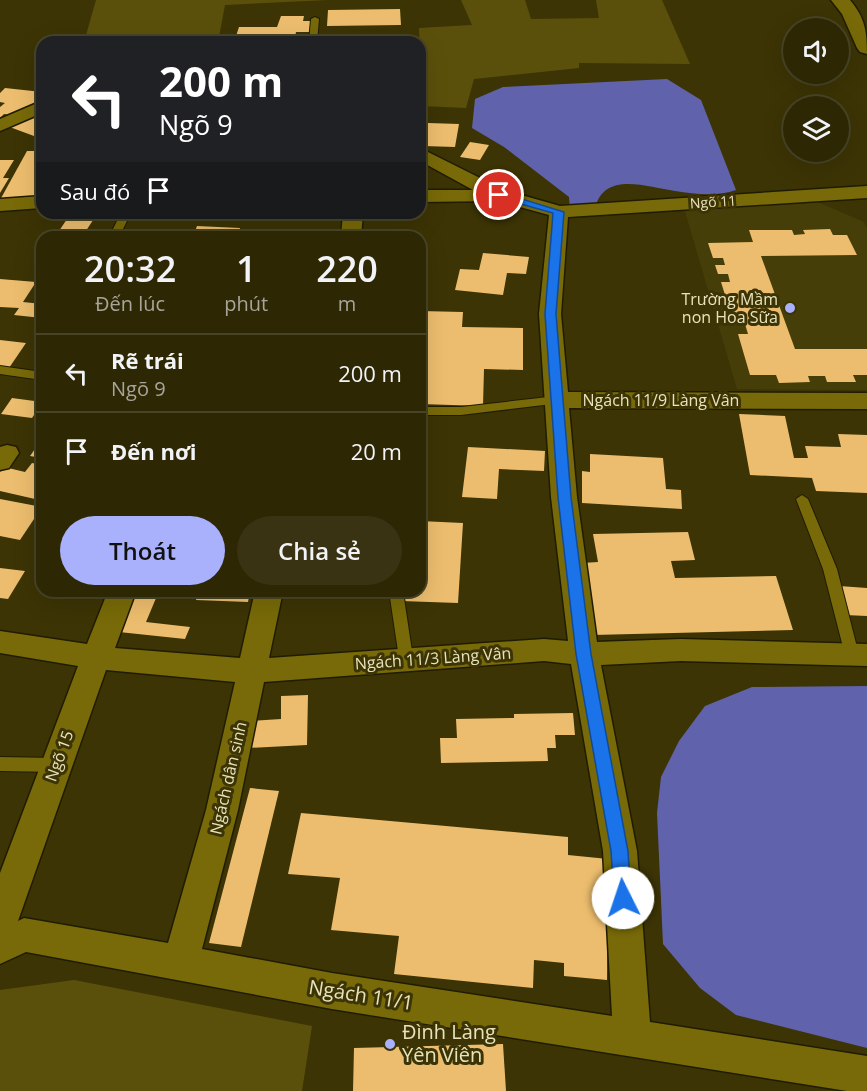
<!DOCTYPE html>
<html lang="vi">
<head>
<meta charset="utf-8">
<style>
  :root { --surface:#2d2704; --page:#393313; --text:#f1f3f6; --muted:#a7a59a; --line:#484426; --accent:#a9b0fc }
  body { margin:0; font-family:"Open Sans",sans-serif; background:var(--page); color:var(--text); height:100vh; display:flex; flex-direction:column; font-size:22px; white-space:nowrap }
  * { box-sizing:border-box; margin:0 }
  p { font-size:20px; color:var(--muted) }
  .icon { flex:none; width:33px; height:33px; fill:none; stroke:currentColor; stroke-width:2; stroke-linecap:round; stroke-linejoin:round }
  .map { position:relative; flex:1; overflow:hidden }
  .panel { position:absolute; left:36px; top:231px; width:390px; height:366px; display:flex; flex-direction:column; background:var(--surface); border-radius:18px; box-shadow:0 6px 24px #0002,0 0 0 2px var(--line) }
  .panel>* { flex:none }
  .banner { position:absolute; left:36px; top:36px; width:390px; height:183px; border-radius:18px; box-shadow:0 6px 24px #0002,0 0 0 2px var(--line); background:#202124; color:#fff; overflow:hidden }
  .controls { position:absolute; left:783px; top:18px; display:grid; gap:12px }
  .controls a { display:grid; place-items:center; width:66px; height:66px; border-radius:50%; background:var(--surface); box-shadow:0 6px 24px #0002,0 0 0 2px var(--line); font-size:30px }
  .pin { position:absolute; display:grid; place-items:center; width:51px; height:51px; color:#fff; margin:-26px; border:3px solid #fff; border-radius:50%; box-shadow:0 2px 6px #0007 }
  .me { position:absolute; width:66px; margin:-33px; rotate:356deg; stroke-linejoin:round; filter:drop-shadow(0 0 4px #0008) }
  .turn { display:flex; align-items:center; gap:21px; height:126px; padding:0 24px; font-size:27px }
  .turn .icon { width:78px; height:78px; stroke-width:2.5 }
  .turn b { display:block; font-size:42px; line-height:51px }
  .then { display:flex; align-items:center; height:57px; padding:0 24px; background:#0003; gap:12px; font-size:22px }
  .eta { display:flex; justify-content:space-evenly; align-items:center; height:102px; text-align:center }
  .eta b { font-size:36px; font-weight:600; line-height:42px }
  .action { display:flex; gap:12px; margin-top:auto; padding:12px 24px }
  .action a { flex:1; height:69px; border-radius:36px; background:var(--accent); color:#111; font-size:24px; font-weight:600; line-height:69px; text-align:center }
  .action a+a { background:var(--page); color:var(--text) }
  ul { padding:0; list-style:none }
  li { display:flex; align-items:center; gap:18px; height:78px; padding:0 24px; border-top:2px solid var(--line) }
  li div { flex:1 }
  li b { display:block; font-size:22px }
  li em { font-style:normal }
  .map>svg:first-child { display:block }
</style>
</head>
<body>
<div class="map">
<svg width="867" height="1091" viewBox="0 0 867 1091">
  <rect width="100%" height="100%" fill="#3c3405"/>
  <path fill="#463e09" d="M813 200 864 222 867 228V390L737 389 684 208Z"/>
  <g fill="#5b500b">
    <path d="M96 0H328L225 5 218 42H84Z"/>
    <path d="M461 0H525L531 19 599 18 596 0H662L690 64 579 63V68L474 79 466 108 422 106 419 28 472 25Z"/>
    <path d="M74 980 312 1026 302 1091H0V990Z"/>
  </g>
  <g fill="#6063ab">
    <path d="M667 79 701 100 736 190C717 197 695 194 675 191 646 187 600 169 594 214L570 209 569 197 504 147 472 128 475 99 503 87Z"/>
    <path d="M867 686V1048L736 1015 700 988 663 944 657 813 661 777 679 741 705 706 752 687Z"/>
  </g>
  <g fill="#ecbd6e">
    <path d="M400 9 401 25 327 26 328 10Z"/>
    <path d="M281 16H304L303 21H312L309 32H296L294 42H234L239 27H277Z"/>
    <path d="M5 88 42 92V103L39 106 29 105 18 116 4 114 0 118V107L5 103 0 102V93Z"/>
    <path d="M42 108V139L7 126Z"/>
    <path d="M428 123 459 124 455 147 423 146Z"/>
    <path d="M470 142 489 145 480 160 460 157Z"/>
    <path d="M27 151H42V190L37 201 0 200Z"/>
    <path d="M0 160H14L3 178H9L0 193Z"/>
    <path d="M71 213 97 214 82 237H55Z"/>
    <path d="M197 226 240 228 237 237H193Z"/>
    <path d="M830 229 833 235H847L857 255 761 256 795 349H867V375H853L856 382H827L825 376H808L810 382 779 383 776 375H750L738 334H748L745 324H734L721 282H730L728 274H718L715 265H725L723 258H713L708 243 753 242 749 230H792L794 235 805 234 803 230Z"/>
    <path d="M483 253 529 257 526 274 507 273 503 295 455 290 460 269 479 270Z"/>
    <path d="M0 279 36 282 23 302 42 304V318L14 315 19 308 0 307Z"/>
    <path d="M420 311 463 312 462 327 523 328V370L484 369 483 406 420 404V368H426L428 351H420Z"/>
    <path d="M0 340 26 343 9 368 0 367Z"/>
    <path d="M12 398 42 402V403L32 418 1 414Z"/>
    <path d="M739 414 785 416 794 458H808L805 446 841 447 838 434 867 435V493L816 491 812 478 750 475Z"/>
    <path d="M42 439V458L30 456Z"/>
    <path d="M468 447 545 451 544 471 499 469 497 499 462 497Z"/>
    <path d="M590 454 663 458 666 489 681 490 682 509 582 503V471L590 472Z"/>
    <path d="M32 463 42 465V490L35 499 0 491V472L4 467 25 472Z"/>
    <path d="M0 499 42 507 20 540 0 536Z"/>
    <path d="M420 521 463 523 458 603 401 601 402 591H420Z"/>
    <path d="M688 532 695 560 671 561 675 578 776 576 793 630 593 635 582 563 598 562 593 534Z"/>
    <path d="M0 568 25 571 8 599 0 598Z"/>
    <path d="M839 586 867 588V616L845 615Z"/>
    <path d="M119 591H159L146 622 190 627 185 639 119 632Z"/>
    <path d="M198 591H250L248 602 196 600Z"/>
    <path d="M308 695 307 745 248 748 249 721 281 719V696Z"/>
    <path d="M573 713 575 735H555L556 748H547L548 761 441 763 440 738H457L456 719 514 718V714Z"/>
    <path d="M250 788 279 791 241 947 209 943Z"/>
    <path d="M301 813 568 837V855L608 859 607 980 564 976V963L534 960 533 988 394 974 399 936 331 930 340 878 288 874Z"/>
    <path d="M503 1044 506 1091H353L354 1048Z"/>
  </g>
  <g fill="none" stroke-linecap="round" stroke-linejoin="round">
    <defs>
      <g id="lane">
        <path d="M315 17 319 19 317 42H309L311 19Z"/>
        <path d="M355 35H361L362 42H354Z"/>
        <path d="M121 213H131L119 237H109Z"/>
        <path d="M0 366 42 372V380L0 374Z"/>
        <path d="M557 396 561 397 563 400 561 403 461 415H420V407H461Z"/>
        <path d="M802 495 808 499 837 569 859 655 857 659H847L845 655 823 569 796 499Z"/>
        <path d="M389 591H403L413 658 411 662 406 664 401 662 399 658Z"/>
        <path d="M0 757 55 758 61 760 63 765 61 770 55 772 0 771Z"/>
      </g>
      <g id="street">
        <path d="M42 101V113L0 131V119Z"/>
        <path d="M420 148 504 190 560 206 867 186V198L568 217 561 314 568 392 867 393V409L569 408 577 497 597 642 681 639 867 644V666L681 661 601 665 637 851 650 1022 867 1056V1091H847L332 1009 26 952 0 964V873L78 666 0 653V631L87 644 108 591H136L115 648 240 658 255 591H283L269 658 544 639 568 641 551 497 539 314 549 215 498 201 420 202V190H473L420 161ZM544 661 571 664 603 851 612 1016 332 973 202 949 238 810 264 682ZM106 670 235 682 206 810 168 943 24 918 18 921Z"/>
        <path d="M42 196V208L0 211V199Z"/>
        <path d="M343 213H363L361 237H341Z"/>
        <path d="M7 445 16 447 19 453 9 468 0 470V447Z"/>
      </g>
      <path id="secondary" d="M831 0H850C865 18 867 31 867 54L860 52 857 48 842 14Z"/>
    </defs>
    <use href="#lane" stroke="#201c02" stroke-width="2"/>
    <use href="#street" stroke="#201c02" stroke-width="3"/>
    <use href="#secondary" stroke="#201c02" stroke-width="3"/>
    <use href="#lane" fill="#786a08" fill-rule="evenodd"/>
    <use href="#street" fill="#786a08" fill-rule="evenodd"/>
    <use href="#secondary" fill="#786a08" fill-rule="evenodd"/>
  </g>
  <path fill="#1a73e8" stroke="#114b97" stroke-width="1.5" d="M499 192 564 212 556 314 571 497 591 654 628 851 631 898 629 904 623 906 616 904 614 898 611 851 576 654 558 497 545 314 553 213 496 197V193Z"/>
  <g fill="#a9b0fc" stroke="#3c3405" stroke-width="2">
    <circle cx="790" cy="308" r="6"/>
    <circle cx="390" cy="1044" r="6"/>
  </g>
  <g text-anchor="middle" stroke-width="6" stroke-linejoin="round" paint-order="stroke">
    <g font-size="14" fill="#e9e3bb" stroke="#3c3405">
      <text transform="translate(713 202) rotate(-4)" y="5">Ngõ 11</text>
    </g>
    <g font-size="16" fill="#e9e3bb" stroke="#3c3405" text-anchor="end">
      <text x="778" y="305">Trường Mầm<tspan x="778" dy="18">non Hoa Sữa</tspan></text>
    </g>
    <g font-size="16" fill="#e9e3bb" stroke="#3c3405">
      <text x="661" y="406">Ngách 11/9 Làng Vân</text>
      <text transform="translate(433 658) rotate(-4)" y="6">Ngách 11/3 Làng Vân</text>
      <text transform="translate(59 756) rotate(-70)" y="6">Ngõ 15</text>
      <text transform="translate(228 778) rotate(-77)" y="6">Ngách dân sinh</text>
    </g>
    <g font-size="20" fill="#e9e3bb" stroke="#3c3405">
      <text transform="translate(361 995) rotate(9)" y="7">Ngách 11/1</text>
    </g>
    <g font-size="20" fill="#e9e3bb" stroke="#3c3405" text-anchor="start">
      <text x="402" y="1039">Đình Làng<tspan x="402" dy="23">Yên Viên</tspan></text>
    </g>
  </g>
</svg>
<div class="controls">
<a><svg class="icon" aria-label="sound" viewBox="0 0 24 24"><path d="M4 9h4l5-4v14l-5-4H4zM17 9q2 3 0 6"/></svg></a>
<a><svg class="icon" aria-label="layers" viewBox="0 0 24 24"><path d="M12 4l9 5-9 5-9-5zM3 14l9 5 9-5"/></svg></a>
</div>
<div class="pin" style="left:499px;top:195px;background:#d93025"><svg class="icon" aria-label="arrive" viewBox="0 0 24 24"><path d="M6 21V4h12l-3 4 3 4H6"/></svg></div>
<svg class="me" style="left:623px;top:898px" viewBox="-20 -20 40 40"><circle r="19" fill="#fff"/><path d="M0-13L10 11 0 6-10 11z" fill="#1a73e8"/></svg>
<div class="banner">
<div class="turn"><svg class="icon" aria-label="left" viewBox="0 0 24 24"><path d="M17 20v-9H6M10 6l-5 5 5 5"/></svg><div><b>200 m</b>Ngõ 9</div></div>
<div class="then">Sau đó<svg class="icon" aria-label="arrive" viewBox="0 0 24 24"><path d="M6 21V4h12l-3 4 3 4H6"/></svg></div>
</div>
<section class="panel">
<div class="eta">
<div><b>20:32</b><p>Đến lúc</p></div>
<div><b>1</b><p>phút</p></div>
<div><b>220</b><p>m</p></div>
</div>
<ul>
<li><svg class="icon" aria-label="left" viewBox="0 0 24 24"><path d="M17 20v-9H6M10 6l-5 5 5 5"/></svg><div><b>Rẽ trái</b><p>Ngõ 9</p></div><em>200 m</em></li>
<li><svg class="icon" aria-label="arrive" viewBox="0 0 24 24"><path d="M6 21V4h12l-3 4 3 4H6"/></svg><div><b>Đến nơi</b></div><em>20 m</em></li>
</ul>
<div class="action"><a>Thoát</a><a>Chia sẻ</a></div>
</section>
</div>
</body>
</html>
